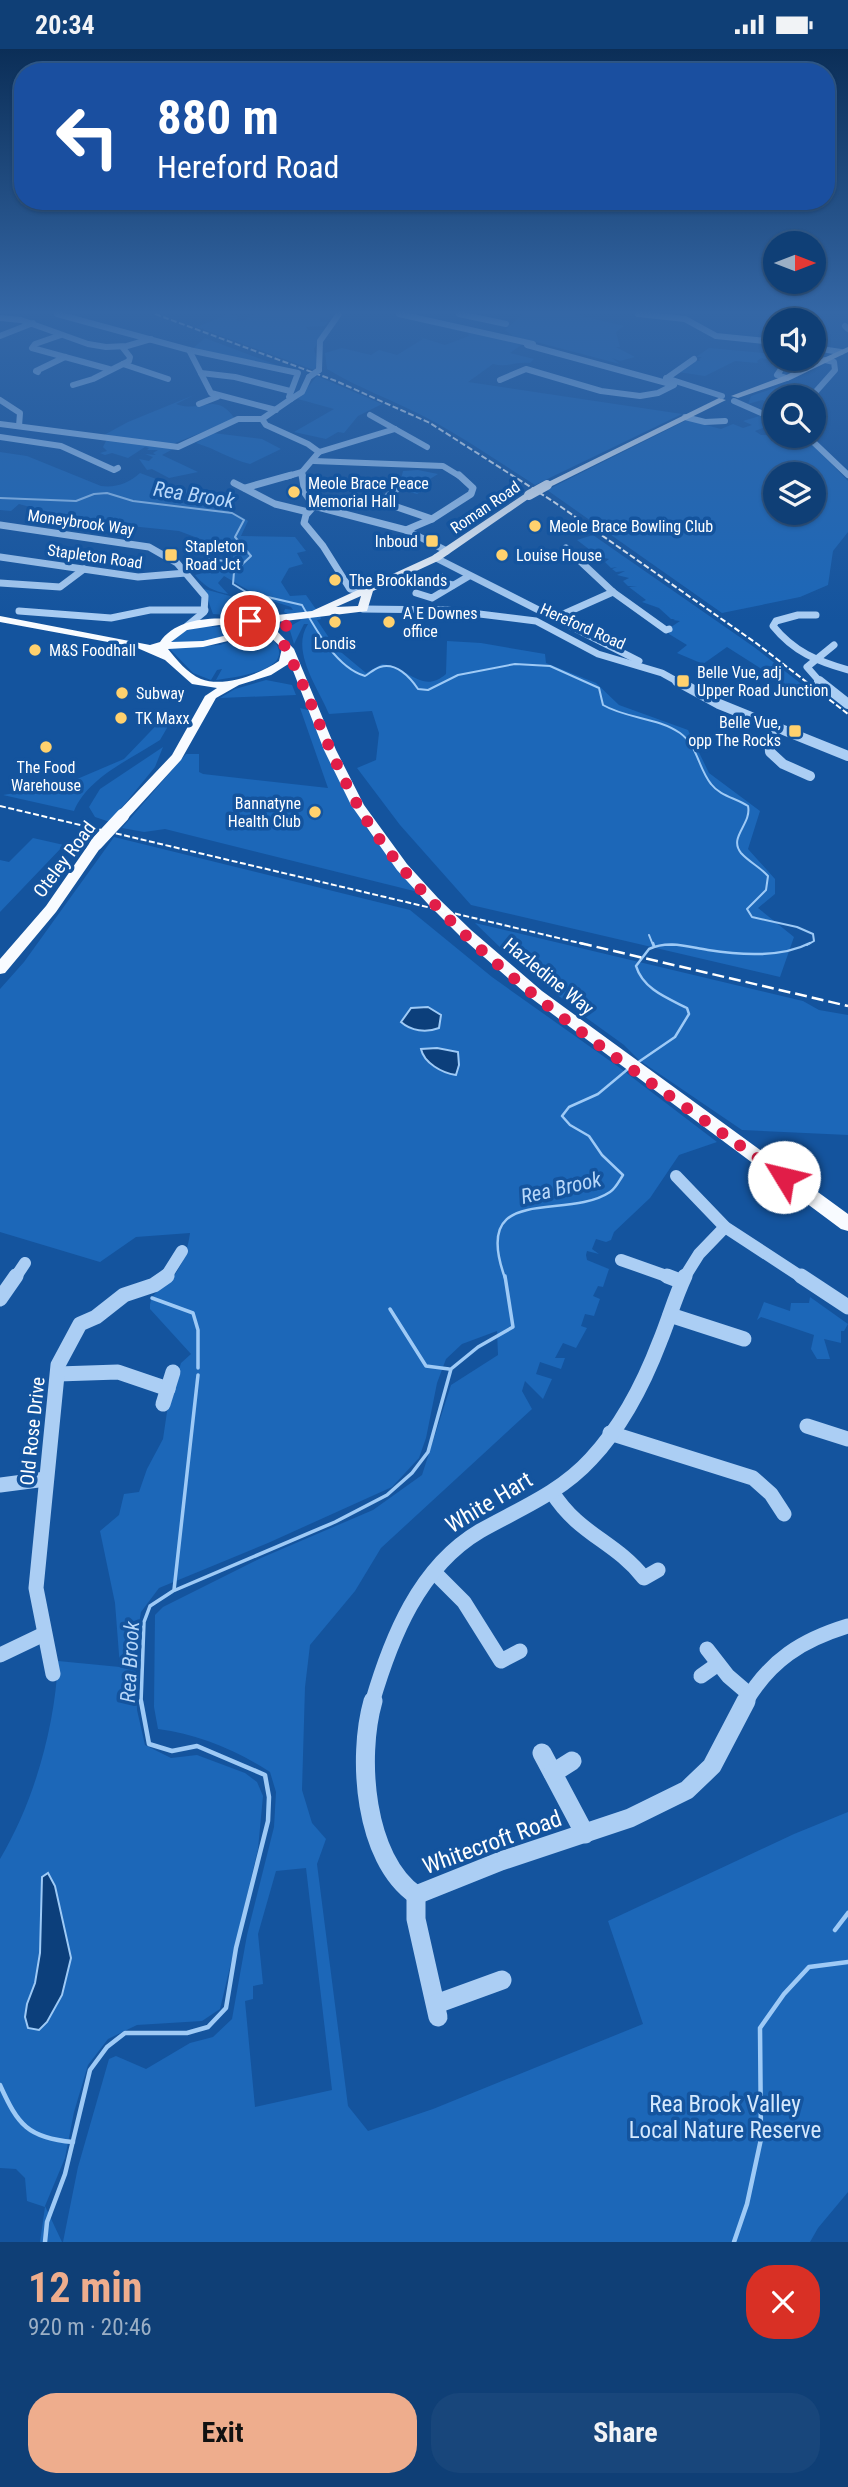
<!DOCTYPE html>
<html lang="en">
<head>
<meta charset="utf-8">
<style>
  :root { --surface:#0f3f76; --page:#18467b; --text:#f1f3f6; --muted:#9bafc5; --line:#2f5888; --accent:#eead8d }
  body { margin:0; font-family:"Roboto Condensed",sans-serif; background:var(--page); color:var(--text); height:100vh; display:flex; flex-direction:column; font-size:26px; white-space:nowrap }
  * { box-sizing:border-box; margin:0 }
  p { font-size:23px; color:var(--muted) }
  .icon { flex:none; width:38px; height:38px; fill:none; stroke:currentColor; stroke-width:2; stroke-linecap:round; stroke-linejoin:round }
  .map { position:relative; height:2193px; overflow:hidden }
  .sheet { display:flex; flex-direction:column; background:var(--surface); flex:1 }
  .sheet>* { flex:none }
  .top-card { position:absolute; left:14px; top:14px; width:821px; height:147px; border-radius:28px; box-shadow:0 2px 5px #0004,0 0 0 2px var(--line); background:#1a4fa0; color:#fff; overflow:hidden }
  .needle { width:46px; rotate:90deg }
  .controls { position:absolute; left:763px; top:182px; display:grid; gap:14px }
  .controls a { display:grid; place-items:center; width:63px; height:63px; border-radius:50%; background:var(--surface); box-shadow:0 2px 5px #0004,0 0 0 2px var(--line); font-size:35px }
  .pin { position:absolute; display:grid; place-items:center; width:60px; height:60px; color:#fff; margin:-30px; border:4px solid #fff; border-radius:50%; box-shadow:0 2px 7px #0007 }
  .me { position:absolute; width:77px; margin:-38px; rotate:306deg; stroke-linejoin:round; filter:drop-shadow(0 0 5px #0008) }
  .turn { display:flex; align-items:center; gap:24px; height:147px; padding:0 28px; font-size:32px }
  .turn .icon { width:91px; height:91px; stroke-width:2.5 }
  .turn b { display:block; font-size:49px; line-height:60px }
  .round { display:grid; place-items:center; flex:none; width:74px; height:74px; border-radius:28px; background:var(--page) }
  .headline { display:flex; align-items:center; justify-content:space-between; height:119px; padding:0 28px }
  h1 { font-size:42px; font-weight:700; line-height:52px; color:var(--accent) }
  .primary-button { display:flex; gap:14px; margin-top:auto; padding:14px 28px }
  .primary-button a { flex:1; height:80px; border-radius:28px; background:var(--accent); color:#111; font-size:28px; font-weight:700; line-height:80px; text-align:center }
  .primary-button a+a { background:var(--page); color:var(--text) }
  .status { display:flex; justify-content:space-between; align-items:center; height:49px; padding:0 35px; background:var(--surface); direction:ltr }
  .status svg { height:19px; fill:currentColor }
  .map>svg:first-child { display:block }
</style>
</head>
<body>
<div class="status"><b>20:34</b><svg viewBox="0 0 49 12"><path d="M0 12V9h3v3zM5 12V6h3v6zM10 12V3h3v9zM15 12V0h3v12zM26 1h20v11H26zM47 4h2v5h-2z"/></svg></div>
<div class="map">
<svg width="848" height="2193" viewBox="0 0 848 2193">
  <rect width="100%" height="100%" fill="#14549e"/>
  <g fill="#1c67b8" fill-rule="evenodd">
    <path d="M228 265 237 267V272L246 271 251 266 261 265H326L333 270 319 269 321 273H328L324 277 306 278 308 281H324L314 300 318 315 314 321 197 278Z"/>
    <path d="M523 265H573L624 277 616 283 620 298H616L635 308 620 312 612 309 620 315 513 287 505 281Z"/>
    <path d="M458 279 524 294 510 304 534 310 530 314C514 312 509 319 493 315L468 333 682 365 535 436C499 413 466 390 427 369 393 351 358 339 327 320L325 304 342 299 371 306 379 301 397 306 423 290 420 288 445 296 469 287 468 284 449 280Z"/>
    <path d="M205 289 279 317 192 300Z"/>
    <path d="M709 299 775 305V310H788L790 316 804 317 783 326 787 314 761 309 757 312 758 314 735 312 705 327 678 323 695 312H700L699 310 702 308H696Z"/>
    <path d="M317 327 382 355 358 367 344 384 338 383 326 390 294 383 334 360 298 350Z"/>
    <path d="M789 334 798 336 799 339 793 344 795 348H775V360L763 361 771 354 762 351 748 355 751 347Z"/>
    <path d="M194 346 176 355C202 365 215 341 235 370L173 395 104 386 128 373Z"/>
    <path d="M763 366 770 369 765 373 775 374 755 382 761 386 804 387 848 432V483L833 502 828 536 800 548 722 564 547 441 687 371 721 380 733 375 743 379 752 376 743 372ZM775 425H814V464H775Z"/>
    <path d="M213 384 262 390 281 400 250 415C230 410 216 400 196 394Z"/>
    <path d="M107 390 173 400 162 406 198 423 169 429 152 420 147 421 139 410 149 412 153 408 145 405 156 406 153 404 158 401H147L149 399 145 398 128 409 112 404 105 406 100 404 107 402 103 398Z"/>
    <path d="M0 403 27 407 101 437C116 439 129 434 140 424L191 443 168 453C194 455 227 456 248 472L241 487 295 488 306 502 297 504 303 515 289 519 281 533 290 547 306 546 320 566 321 570 317 571 336 599 366 624 382 615C409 618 422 646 446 625L447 592 481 594 545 605 546 614 596 634 619 656 688 681 709 724 760 762 748 800 775 830V845L758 859 794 888 780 928 471 856 400 776 357 719 376 711 379 684 372 662 329 665C319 640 290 602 308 575H304L294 595 289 578 301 571 295 564 289 566 284 563 285 560 293 561 291 558 260 548 224 527 218 534 228 545C213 542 205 538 195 526L228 518 235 503 179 482 82 472 19 455 11 462 0 461Z"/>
    <path d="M418 421 438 425 417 438 426 439 417 445 410 443 413 441 399 438 403 422Z"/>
    <path d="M593 486 754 598 809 641 798 643 727 598 703 615 677 604 687 596 669 585 671 578 680 572 673 571 675 570H671L659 559 642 553 646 551 629 538 637 537H628L623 532 629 529 617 526 625 522 616 523 612 520 617 518 611 519 605 513 609 510 590 506H594L592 502 595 501H590L577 491Z"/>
    <path d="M204 540 241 550 255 557 240 567 213 565Z"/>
    <path d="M205 577 257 581 213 592 168 595 183 582Z"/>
    <path d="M260 582 265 585 238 599 244 600 269 587C304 619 239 628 216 631L222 620 217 621 211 631 193 624 169 599 220 596Z"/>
    <path d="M266 631 292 636 296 646 220 649 235 640Z"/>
    <path d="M300 659 308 661 335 723 368 781 418 843 165 780 144 783 122 779 186 705H199V723L203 725 328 739Z"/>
    <path d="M171 661 167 679 160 691C131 710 88 728 74 762L3 746 63 736 124 710Z"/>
    <path d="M163 698 155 718 110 773 95 768 89 758 100 740Z"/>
    <path d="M114 788 410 861 492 928 620 1019 717 1093 679 1106 650 1149 614 1183 611 1191 606 1193 596 1190 592 1200 599 1205 587 1202 586 1206 587 1211 609 1220 603 1238 598 1237 593 1247 600 1250 594 1267 585 1265 581 1277 587 1279 576 1299 563 1294 555 1309H565L561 1320 540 1313 536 1325 552 1330 543 1350 525 1332 522 1342 532 1360 381 1499 355 1542 310 1596 305 1638 302 1741 312 1774 326 1790 317 1815 348 2057 368 2082 433 2060 643 1975 608 1872 794 1785 848 1763V2143L818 2179 810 2193H63L78 2118 109 2010 116 2007 146 2020 190 1994 213 1988 232 1970 247 1886 274 1778 276 1743 270 1723C236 1701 198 1685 158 1680L154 1658 155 1566 163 1558 261 1509 373 1461 422 1426 451 1336 498 1306 497 1282 462 1295 446 1310 437 1334 426 1389 419 1409 392 1438 268 1494 159 1539 141 1563 135 1598 137 1661 145 1696 171 1709 197 1706 245 1724 257 1733 263 1747 258 1800 220 1960 202 1972 137 1976 108 1990 88 2016 74 2063 65 2109 45 2157 62 2193H40L45 2158 27 2152 25 2129 16 2120 0 2119V1810C34 1753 55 1678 58 1612L120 1618 115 1554 100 1482 119 1466 124 1445 139 1443 147 1420 163 1390 168 1356 181 1314 191 1305 150 1260C149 1243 164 1239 173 1228 183 1216 188 1199 190 1184L136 1188 100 1213 0 1183V940L24 913ZM306 1819 332 2041 255 2058 245 1952 253 1950V1937L263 1935 258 1885 276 1822Z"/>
    <path d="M33 789 64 796 0 863V811L9 813Z"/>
    <path d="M475 874 803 952 819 961 848 966V1086L742 1081 639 1011 624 996 581 965 506 904Z"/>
    <path d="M810 1248 848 1275 844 1282H841V1294L824 1290 830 1310H817L811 1300 814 1286 761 1268 757 1271 764 1253 790 1262 791 1254H809Z"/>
  </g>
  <g fill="#0c3f7b" stroke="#9ecaf6" stroke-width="2">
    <path d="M428 958 441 966 439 979C426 984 411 982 401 973L411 959Z"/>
    <path d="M437 999 458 1003 459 1016 456 1026C442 1024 424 1014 421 1000Z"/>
    <path d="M48 1824 55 1837 71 1909 62 1946 47 1973 39 1981 28 1979 25 1968 27 1955 35 1934 40 1904 42 1828Z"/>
  </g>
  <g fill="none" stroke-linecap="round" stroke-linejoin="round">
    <g stroke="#9ecaf6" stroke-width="2">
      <path d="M0 449 76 452 94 445 107 444 133 452 232 464 244 471 235 488 251 507 234 523 233 535 246 543 302 556C316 581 337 619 365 627 370 624 374 620 380 618 396 613 410 628 418 640L428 641 458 626 515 615 550 617 599 639 603 656C627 670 657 668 680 684 698 697 698 719 711 735 720 747 736 749 748 757 752 775 728 788 741 804 749 813 760 818 768 827L766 841 747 860 752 868 797 878 813 885 814 892 807 896"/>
      <path d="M192 510H199"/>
      <path d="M207 510 243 514"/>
      <path d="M649 886 653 896"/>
      <path d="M663 896H675"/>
    </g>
    <g stroke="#9ecaf6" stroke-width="2.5">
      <path d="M653 894 654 897"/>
      <path d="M637 1014 675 988 689 965 687 959C667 949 643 940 636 917L649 900C669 891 688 898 708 901 739 906 781 909 810 894"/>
      <path d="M505 1229C470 1132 565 1173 610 1143 616 1139 619 1132 623 1126L602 1106 589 1087 570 1076 562 1067 569 1058 598 1045 628 1020"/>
    </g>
    <g stroke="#9ecaf6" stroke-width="3.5">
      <path d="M152 1249 193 1264 198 1281V1319"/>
      <path d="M390 1260 426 1317 449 1320"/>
      <path d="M174 1541 198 1326"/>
      <path d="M141 1654 144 1573 150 1557 173 1542 335 1473 387 1446 412 1424 428 1403 451 1320 478 1298 513 1278 505 1227"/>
    </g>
    <g stroke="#9ecaf6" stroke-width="4.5">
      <path d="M835 1881 848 1864"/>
      <path d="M0 2036C18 2076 28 2089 73 2093"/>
      <path d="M45 2193 47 2173 65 2125 90 2021 107 1998 125 1984H187L208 1978 226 1959 236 1899 268 1772 269 1748 265 1726 197 1697 172 1702 149 1695 141 1652"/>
      <path d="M734 2193 747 2155 761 2090 760 1979 784 1945 809 1918 848 1913"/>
    </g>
    <g stroke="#abcef4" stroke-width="6">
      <path d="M57 265 189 301 298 324 289 348 291 350 262 370"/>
      <path d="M399 265 533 295"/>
      <path d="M459 265 506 275"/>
      <path d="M638 265 685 270 716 287 775 293"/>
      <path d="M0 269 21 271 88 295 106 298 127 297 151 290"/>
      <path d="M783 271 789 265"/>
      <path d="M845 277 848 280"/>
      <path d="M775 279 771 287 775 292"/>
      <path d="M61 286 35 295 32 299 109 320"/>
      <path d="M0 287 33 274"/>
      <path d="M814 299 841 303"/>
      <path d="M189 301 211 344 276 361"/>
      <path d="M804 314 812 310"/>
      <path d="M123 315 168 330"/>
      <path d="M784 316 777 326 787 329"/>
      <path d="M319 321 320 292 339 265"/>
      <path d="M38 323 36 322 65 308"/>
      <path d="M201 324 235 328 290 342"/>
      <path d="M666 329 722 347"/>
      <path d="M667 329 694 310"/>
      <path d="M500 331 526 320 601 342 640 347 658 344 674 336 527 296"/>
      <path d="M73 336 93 330 129 312 130 308 123 299"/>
      <path d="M811 348 835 321 834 313 825 311"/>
      <path d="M291 350 302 343 309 328"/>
      <path d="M0 351 20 364 19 377"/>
      <path d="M734 352 775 370"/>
      <path d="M199 355 217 348"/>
      <path d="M370 366 427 398"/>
      <path d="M685 368 705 373 725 372"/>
      <path d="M262 370 266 376 308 395 319 403"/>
      <path d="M0 375 178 398 238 370H262"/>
      <path d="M807 387 848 426"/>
      <path d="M0 388 61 397 114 421 118 419"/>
      <path d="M319 403 395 380"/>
      <path d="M314 412 443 417 461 428"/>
      <path d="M285 428 302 423"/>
      <path d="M303 428 302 423 319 403"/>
    </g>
    <g stroke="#abcef4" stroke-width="7">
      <path d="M302 426 305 444 314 457 406 481 447 502"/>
      <path d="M234 434 275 455 308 463"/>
      <path d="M245 439 291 426"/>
      <path d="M398 439 388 447V452L394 457 432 470"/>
      <path d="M314 457 306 466 304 474 323 497 350 540 368 542"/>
      <path d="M0 476 149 498 177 514 205 547 204 563 187 577"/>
      <path d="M406 481 432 470 471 445 473 439 459 426"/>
      <path d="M566 499 613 543 666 581 669 580"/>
      <path d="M0 508 138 528 186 524"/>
      <path d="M436 509 639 612"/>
      <path d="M440 527 436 531 453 536"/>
      <path d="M0 534 60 538 84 520"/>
      <path d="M416 544 432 549 469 527"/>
      <path d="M363 560 447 561 536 572 598 605 662 624 680 634"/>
      <path d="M19 562 111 569 150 561H205"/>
      <path d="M816 566H798L776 572 773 577C794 603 817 612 848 621"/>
      <path d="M559 567 613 543"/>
      <path d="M821 634 807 618 834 596"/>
    </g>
    <g stroke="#abcef4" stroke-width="10">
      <path d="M677 632 719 655 848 707"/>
      <path d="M819 632 848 655"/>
      <path d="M775 679 769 687 770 703 783 715 810 727"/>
    </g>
    <g stroke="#abcef4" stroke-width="12">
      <path d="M676 1127 725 1178 803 1229"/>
      <path d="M621 1211 672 1229"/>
      <path d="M15 1229 25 1214"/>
      <path d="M165 1229 182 1202"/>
      <path d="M684 1229 699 1205 725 1178"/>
    </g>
    <g stroke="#abcef4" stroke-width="15">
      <path d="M667 1227 680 1232"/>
      <path d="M801 1227 848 1258"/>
      <path d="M0 1250 16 1227"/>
      <path d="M670 1266 744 1290"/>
      <path d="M58 1325 118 1323 168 1340"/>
      <path d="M163 1355 173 1323"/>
      <path d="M807 1377 848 1390"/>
      <path d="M610 1384 753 1429 771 1445 784 1465"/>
      <path d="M0 1436 46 1430"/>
      <path d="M552 1443C579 1486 615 1492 644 1529L658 1521"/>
      <path d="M434 1523 464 1553 501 1612 520 1602"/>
      <path d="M707 1600 728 1627 749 1645"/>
      <path d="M0 1606 44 1585"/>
      <path d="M53 1625 36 1539 58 1316 80 1275 96 1268 124 1246 154 1236 167 1227"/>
      <path d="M701 1627 718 1615"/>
      <path d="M372 1654C391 1589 419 1518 480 1482 519 1460 560 1444 591 1410 622 1377 644 1334 660 1292 669 1270 675 1248 685 1227"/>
      <path d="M745 1654C770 1611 802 1591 848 1577"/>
    </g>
    <g stroke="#abcef4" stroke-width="19">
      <path d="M373 1652C357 1708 364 1810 416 1846"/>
      <path d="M542 1704 585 1785"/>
      <path d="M553 1724 572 1712"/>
      <path d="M416 1846 501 1812 630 1769 687 1741 712 1717 746 1652"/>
      <path d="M416 1846V1870L438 1968"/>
      <path d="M436 1955 502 1931"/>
    </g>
    <g fill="#f8fbff" fill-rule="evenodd">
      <path d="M848 298V303L790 331 738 349 731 347 784 327Z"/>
      <path d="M719 349 726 351 550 438 542 436Z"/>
      <path d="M526 444 534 446 440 511 373 542 367 562 260 575 276 581 294 600 336 701 364 756 407 815 438 849 471 881 542 942 848 1165V1182L841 1180 531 949 461 888 428 855 397 821 351 756 324 701 290 614 271 626 239 636 216 649 181 711 128 769H118V763L172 706 205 647 217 639 192 635 165 611 135 598 0 573V567L150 596 160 593C177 568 217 567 246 572L251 569 312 562 432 507ZM361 547 358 557 336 558ZM219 576 252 580 203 592 171 593 187 581ZM261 584 268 586 282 599 279 612C260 625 224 639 201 630 187 624 177 611 168 600L203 598Z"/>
      <path d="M96 791 103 795 56 863 5 924 0 925V910L46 857 91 792Z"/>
    </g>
    <g stroke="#fff" stroke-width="2" stroke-dasharray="6 2.5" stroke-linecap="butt">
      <path d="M155 265 336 332 430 374 554 453 756 594 848 665"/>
      <path d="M0 757 588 896"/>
    </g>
    <path stroke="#fff" stroke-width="2.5" stroke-dasharray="12 5" stroke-linecap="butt" d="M580 894 848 957"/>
    <path stroke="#abcef4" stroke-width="6" d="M309 328 319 321"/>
    <path stroke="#f8fbff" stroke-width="10" d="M529 446 547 436"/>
    <path stroke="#f8fbff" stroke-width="13" d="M96 795 123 766"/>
  </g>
  <linearGradient id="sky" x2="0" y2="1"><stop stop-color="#0b2e57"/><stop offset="0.46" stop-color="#3467a6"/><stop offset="1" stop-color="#3467a6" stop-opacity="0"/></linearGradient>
  <rect width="848" height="572" fill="url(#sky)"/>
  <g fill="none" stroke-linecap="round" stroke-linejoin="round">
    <path stroke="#e11d48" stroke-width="12" stroke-dasharray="0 21.6" d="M250 572H288L281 590C314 652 333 722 373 781 470 920 648 1029 784 1128"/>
  </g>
  <g fill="#ffd16e" stroke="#14549e" stroke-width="2.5">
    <circle cx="294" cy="443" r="7"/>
    <circle cx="535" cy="477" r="7"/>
    <rect x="425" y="485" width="14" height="14" rx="3.5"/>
    <rect x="164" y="499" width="14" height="14" rx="3.5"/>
    <circle cx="502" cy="506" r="7"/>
    <circle cx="335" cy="531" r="7"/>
    <circle cx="335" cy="573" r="7"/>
    <circle cx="389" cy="573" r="7"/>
    <circle cx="35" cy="601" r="7"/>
    <rect x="676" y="625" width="14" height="14" rx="3.5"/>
    <circle cx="122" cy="644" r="7"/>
    <circle cx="121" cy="669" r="7"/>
    <rect x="788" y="675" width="14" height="14" rx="3.5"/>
    <circle cx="46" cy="698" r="7"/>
    <circle cx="315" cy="763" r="7"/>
  </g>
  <g text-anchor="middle" stroke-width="7" stroke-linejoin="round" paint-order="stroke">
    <g font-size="16" fill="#fff" stroke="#14549e" text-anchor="start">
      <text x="308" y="440">Meole Brace Peace<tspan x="308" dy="18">Memorial Hall</tspan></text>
      <text x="549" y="483">Meole Brace Bowling Club</text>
      <text x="418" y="498" text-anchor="end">Inboud</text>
      <text x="185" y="503">Stapleton<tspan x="185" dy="18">Road Jct</tspan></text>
      <text x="516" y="512">Louise House</text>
      <text x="349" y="537">The Brooklands</text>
      <text x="403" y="570">A E Downes<tspan x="403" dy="18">office</tspan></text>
      <text x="335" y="600" text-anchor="middle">Londis</text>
      <text x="49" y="607">M&amp;S Foodhall</text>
      <text x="697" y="629">Belle Vue, adj<tspan x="697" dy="18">Upper Road Junction</tspan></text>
      <text x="136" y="650">Subway</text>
      <text x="135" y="675">TK Maxx</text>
      <text x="781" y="679" text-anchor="end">Belle Vue,<tspan x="781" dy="18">opp The Rocks</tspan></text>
      <text x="46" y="724" text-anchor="middle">The Food<tspan x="46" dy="18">Warehouse</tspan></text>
      <text x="301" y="760" text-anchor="end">Bannatyne<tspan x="301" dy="18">Health Club</tspan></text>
    </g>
    <g font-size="16" fill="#fff" stroke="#14549e">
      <text transform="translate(485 458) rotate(-34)" y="6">Roman Road</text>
      <text transform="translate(81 473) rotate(8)" y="6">Moneybrook Way</text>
      <text transform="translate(95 507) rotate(8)" y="6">Stapleton Road</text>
      <text transform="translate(583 577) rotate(24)" y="6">Hereford Road</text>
    </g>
    <g font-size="19" fill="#fff" stroke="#14549e">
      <text transform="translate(64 810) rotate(-53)" y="7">Oteley Road</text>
      <text transform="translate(549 927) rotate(39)" y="7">Hazledine Way</text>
      <text transform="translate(32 1382) rotate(-84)" y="7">Old Rose Drive</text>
    </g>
    <g font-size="21" font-style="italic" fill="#b8d8fa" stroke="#14549e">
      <text transform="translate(194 446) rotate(9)" y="7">Rea Brook</text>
      <text transform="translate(561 1139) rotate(-13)" y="7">Rea Brook</text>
      <text transform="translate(130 1613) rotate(-87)" y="7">Rea Brook</text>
    </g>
    <g font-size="23" fill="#fff" stroke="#14549e">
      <text transform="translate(489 1453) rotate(-31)" y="8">White Hart</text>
      <text transform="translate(492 1793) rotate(-20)" y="8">Whitecroft Road</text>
    </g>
    <g font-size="23" fill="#d4e8fd" stroke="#14549e">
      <text x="725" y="2063">Rea Brook Valley<tspan x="725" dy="26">Local Nature Reserve</tspan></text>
    </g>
  </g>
</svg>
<div class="controls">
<a><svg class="needle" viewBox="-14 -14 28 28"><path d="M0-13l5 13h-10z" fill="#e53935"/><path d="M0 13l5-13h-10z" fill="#9bafc5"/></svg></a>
<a><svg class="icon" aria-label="sound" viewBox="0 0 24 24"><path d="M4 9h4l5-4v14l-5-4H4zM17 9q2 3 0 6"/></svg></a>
<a><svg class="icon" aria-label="search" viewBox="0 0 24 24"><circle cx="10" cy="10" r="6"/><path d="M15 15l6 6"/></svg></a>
<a><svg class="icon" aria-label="layers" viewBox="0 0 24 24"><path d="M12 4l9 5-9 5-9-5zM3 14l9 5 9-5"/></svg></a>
</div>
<div class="pin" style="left:250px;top:572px;background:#d93025"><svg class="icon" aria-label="arrive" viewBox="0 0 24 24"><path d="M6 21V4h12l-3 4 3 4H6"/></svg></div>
<svg class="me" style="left:784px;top:1128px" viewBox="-20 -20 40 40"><circle r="19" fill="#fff"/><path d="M0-13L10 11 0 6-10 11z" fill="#e11d48"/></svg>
<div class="top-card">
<div class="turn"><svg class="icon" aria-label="left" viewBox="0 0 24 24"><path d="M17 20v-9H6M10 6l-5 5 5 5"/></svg><div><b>880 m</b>Hereford Road</div></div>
</div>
</div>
<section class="sheet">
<div class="headline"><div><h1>12 min</h1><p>920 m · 20:46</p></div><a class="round" style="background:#d93025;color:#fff"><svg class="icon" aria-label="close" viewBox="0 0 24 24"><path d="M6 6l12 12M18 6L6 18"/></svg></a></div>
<div class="primary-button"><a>Exit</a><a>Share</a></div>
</section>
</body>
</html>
